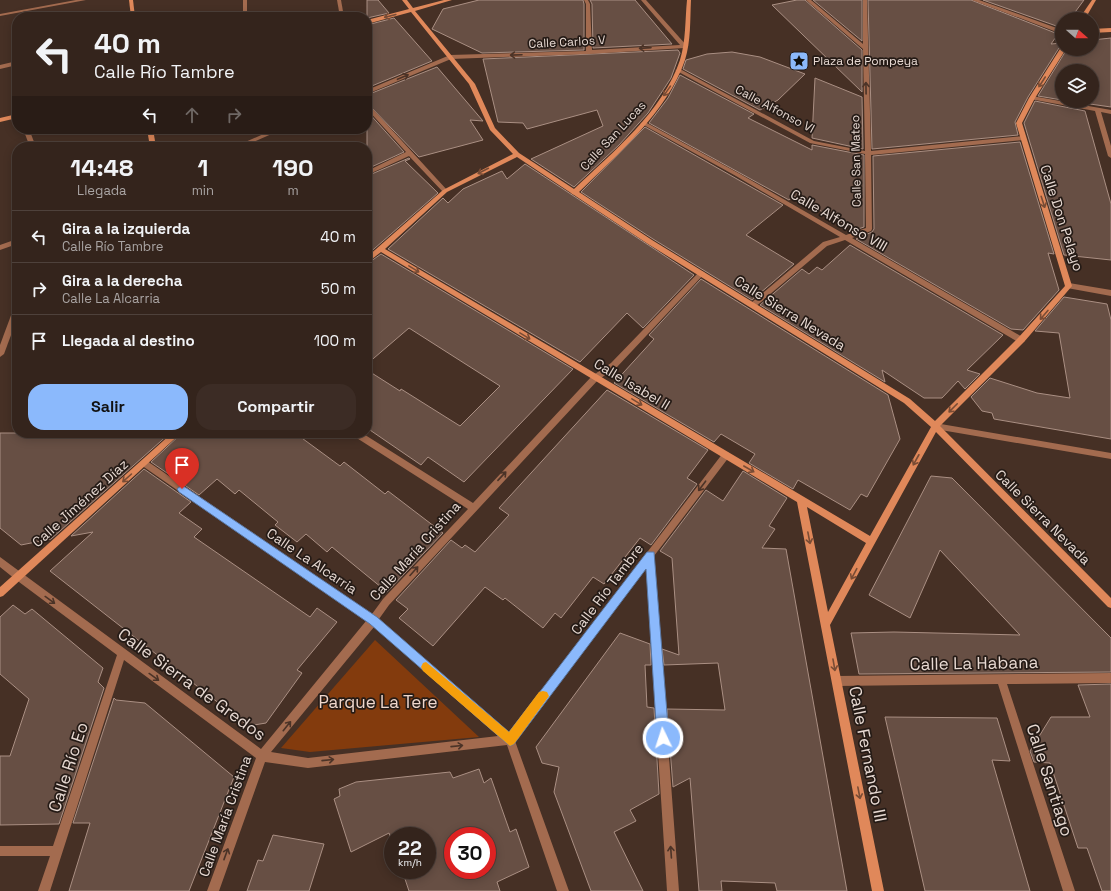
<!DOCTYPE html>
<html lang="es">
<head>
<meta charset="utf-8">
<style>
  :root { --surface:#34241c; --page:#3c2c25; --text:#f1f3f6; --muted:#a9a4a3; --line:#4e413b; --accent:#8bb9fc }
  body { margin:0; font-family:"Space Grotesk",sans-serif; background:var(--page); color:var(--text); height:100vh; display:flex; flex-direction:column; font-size:15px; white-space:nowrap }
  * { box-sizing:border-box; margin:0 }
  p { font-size:13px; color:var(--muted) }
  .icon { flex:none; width:22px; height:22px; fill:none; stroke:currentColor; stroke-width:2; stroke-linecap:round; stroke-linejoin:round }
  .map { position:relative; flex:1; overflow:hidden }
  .sheet { position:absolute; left:12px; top:142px; width:360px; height:296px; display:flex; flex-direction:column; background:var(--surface); border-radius:16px; box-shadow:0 2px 10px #0003,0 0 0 1px var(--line) }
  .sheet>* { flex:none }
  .top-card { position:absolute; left:12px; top:12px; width:360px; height:122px; border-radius:16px; box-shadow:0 2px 10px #0003,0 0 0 1px var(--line); background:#34241c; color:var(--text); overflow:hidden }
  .needle { width:26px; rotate:111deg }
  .fabs { position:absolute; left:1055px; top:12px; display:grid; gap:8px }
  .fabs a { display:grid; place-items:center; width:44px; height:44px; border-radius:50%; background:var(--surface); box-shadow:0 2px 10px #0003,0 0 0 1px var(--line); font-size:20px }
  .speed { position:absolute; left:384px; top:827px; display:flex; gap:8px; font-size:20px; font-weight:700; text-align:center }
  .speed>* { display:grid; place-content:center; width:52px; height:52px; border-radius:50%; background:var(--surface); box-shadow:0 2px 10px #0003,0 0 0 1px var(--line); line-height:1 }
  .speed small { font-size:10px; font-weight:400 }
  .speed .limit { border:6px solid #d22; background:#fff; color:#111 }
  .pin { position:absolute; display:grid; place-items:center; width:34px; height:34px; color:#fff; margin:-41px -17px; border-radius:50% 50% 50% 0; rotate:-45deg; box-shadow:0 0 4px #0007 }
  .pin .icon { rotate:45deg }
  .me { position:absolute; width:44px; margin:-22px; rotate:356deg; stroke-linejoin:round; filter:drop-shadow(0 0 3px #0008) }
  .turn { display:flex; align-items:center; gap:14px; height:84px; padding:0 16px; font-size:18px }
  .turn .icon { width:52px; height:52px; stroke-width:2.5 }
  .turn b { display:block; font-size:28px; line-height:34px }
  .lanes { display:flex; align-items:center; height:38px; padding:0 16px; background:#0003; justify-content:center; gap:20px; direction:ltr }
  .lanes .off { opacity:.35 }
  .eta { display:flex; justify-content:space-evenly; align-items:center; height:68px; text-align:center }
  .eta b { font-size:24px; font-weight:700; line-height:28px }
  .cta { display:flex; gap:8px; margin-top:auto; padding:8px 16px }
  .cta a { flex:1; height:46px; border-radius:16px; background:var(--accent); color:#111; font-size:16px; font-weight:700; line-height:46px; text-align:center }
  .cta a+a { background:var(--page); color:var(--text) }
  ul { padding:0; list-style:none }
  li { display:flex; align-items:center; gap:12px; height:52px; padding:0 16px; border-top:1px solid var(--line) }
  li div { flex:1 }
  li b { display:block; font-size:15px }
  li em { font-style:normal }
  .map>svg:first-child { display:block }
</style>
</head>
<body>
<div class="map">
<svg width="1111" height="891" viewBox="0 0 1111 891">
  <rect width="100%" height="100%" fill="#463025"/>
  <path fill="#833b0d" d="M375 640 479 737 310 752 281 748Z"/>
  <g fill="#674f44" stroke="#aa8f83" fill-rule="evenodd">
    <path d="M367 0H378L389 13 367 18Z"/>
    <path d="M479 0H583L584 4V50L482 53 432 29 443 9Z"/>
    <path d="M590 0H635L672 44 593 48 592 4Z"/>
    <path d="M797 0H805L862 50V92L772 5Z"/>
    <path d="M813 0H862V41Z"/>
    <path d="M868 0H971L1058 34 1051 44 1062 43V47L1059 48 1028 97 1015 122 1018 135 872 149Z"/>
    <path d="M983 0H1084L1070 19H1062V28Z"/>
    <path d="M394 18 432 61 367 88V25Z"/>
    <path d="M1111 38V107L1069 101H1092V71H1062V100L1038 96 1067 49H1092V40Z"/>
    <path d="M678 50 680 53 671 78 648 113 619 145 574 187 531 159 603 126 597 110 527 129 523 123 498 122 483 59Z"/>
    <path d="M732 52 760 57 805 74 778 100 760 110 683 69 686 60 707 54Z"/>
    <path d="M437 67 483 121 470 120 483 140 419 157 367 103V95Z"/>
    <path d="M680 75 754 114 748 118 812 150V145L864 155V227L855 230 794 196 789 200 649 123 668 98Z"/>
    <path d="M815 78 862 97 863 149 812 138Z"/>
    <path d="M1035 101 1085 111 1111 204V260L1064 255 1024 123Z"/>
    <path d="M367 111 404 152 367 169Z"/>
    <path d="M645 127 783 205 746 235 794 264 752 300 653 239 581 192Z"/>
    <path d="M1020 142 1054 254 1048 253 1059 290 1023 330 1011 329 856 239 872 232 874 229 873 156Z"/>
    <path d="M409 158 410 159 405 161 438 193 367 255V176Z"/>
    <path d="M525 164 694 275 643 328 627 313 580 362 388 249 443 198 448 203 463 189 502 171 507 179Z"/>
    <path d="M850 245 1003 335 967 370 980 374 965 389 958 381 942 398H924L882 370 885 382 760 305 802 269 809 274 817 267 822 270Z"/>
    <path d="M381 254 573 369 464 482 428 457 421 465 367 428V370L400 391 401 389 460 426 500 386 409 328 367 364V264Z"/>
    <path d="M701 279 888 395 900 439 867 497 861 494 850 510 798 480 793 489 749 463 755 454 721 434 714 442 614 383 654 339 649 335Z"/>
    <path d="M1064 297 1107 304 1111 320V439L994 419 992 413 982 411 971 397 990 378 1037 393 1070 398 1059 333 1035 331Z"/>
    <path d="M607 390 708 450 687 478 697 484 651 545 640 538 604 584 593 577 561 618 555 613 543 628 505 598 503 600 485 587 433 646 399 618 408 609 396 600 451 540 462 548 465 545 475 552 509 515 499 508Z"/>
    <path d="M0 433H170L51 539 21 545 0 528Z"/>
    <path d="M182 433H295L340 466 344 462 385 494 388 491 443 533 387 592 332 547 327 552 306 534 297 542 275 525 278 522 239 490 235 494 217 479 199 495 151 462Z"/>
    <path d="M144 469 191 502 179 513 202 529 194 537 310 617 317 608 337 622 297 670 302 673 266 723 248 726 50 571 93 532 71 536Z"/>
    <path d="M743 471 787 498 769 526 775 529 762 548 786 549 847 891H777L775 883 721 881 722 891H699L690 778 673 787 667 709 725 710 718 663 664 665 662 649 679 655 672 558 660 551 706 490 723 501Z"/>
    <path d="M931 476 952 478 1111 638V672L859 674 851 633 894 632 1020 635 940 550 910 618 869 595Z"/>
    <path d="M13 605 25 614 32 609 103 668 98 682 104 688 59 824 0 825V756H10L29 699 0 674V617Z"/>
    <path d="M620 633 650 644 651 665H645L647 707 654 708 659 794 630 810 636 821 614 832 643 891H591L554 792 559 767 542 763 536 747Z"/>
    <path d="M1111 684V891H1102L1087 848H1078L1050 763 1034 762 1030 751 1051 717H1090L1078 685Z"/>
    <path d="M114 698 116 700 145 703 234 777 189 891H69L90 823H73Z"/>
    <path d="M885 717 997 718 1010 761 992 760 1030 891H925Z"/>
    <path d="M479 769 484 783 491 778 510 832 516 829 529 867 497 882 500 891H409L402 870H427V836H393V844L389 833 351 852 334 799 340 796 339 789 356 782 450 772 453 778ZM453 836H487V870H453Z"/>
    <path d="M273 835 324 844 309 891H247L258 860 263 861Z"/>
  </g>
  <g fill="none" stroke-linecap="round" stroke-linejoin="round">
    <g fill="#a36b4f" fill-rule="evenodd">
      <path d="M76 0H86L0 16V14Z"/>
      <rect x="243" y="0" width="4" height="17"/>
      <path d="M337 0H341L344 17H340Z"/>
      <path d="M584 0H588L590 4 592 50 680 45 641 0H646L687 46 684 48 589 54 451 59 367 94V90L450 55 586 51V4Z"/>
      <path d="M806 0H811L863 44V0H867L871 151 1023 136 1026 138 1023 140 871 155 872 229 871 231 852 238 1024 338 1025 340 1024 342H1018L845 240 827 246 755 307H751L749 305 751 303 823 242 840 237 736 176 640 123 645 122 740 174 846 235 866 228 865 154 810 143 675 70 680 69 814 141 865 151 863 49Z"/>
      <path d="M972 0H979L1062 30V34Z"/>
      <path d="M17 61V65L0 69V65Z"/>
      <path d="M1032 96 1111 110V114L1101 112 1111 146V158L1108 156 1095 111 1030 99V97Z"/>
      <path d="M367 104 369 105 447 190V192H443L409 156 367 175V171L406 152 367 109Z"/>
      <path d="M23 129H29L36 147H30Z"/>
      <path d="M275 129H283L242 147H234Z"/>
      <path d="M17 239V244L0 250V245Z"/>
      <path d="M700 271H702L705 273 617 367 598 380 389 605 379 619 509 733 723 453 726 452 729 453 730 455 729 457 654 556 679 891H667L646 567 515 741 569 891H557L507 745 308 768 265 762 219 891H207L256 758 124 660 50 891H38L50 856H0V846H53L117 655 15 579 0 567V557L261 749 366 621 141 465 140 463 141 461 144 460 147 461 372 614 383 599 468 509 352 435 351 433H362L473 503 592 376 611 363ZM374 627 498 736 308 758 271 752Z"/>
      <path d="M1069 283 1111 290V296L1067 288 1066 286Z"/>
      <path d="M17 307V319L4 354 0 357V345L13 310Z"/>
      <path d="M935 423 1111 453V459L935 429 932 428 931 426 932 424Z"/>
      <path d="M1111 673V683L1007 684 1075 891H1063L998 684 837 686 834 684 832 681 834 678 837 676Z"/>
    </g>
    <g fill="#e0885a" fill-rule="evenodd">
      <path d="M129 0H133L135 17H131Z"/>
      <path d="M402 0H407L413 8 444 0H452L415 11 475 84 495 128 519 153 574 189C612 153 663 111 680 60 686 41 685 20 687 0H691C690 20 691 41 685 60 668 111 616 156 579 192L652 240 910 399 935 421 1018 338 1065 286 1016 123 1029 98 1060 49 1062 48V49H1066L1035 98 1022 123 1072 286 1024 342 940 426 1111 598V608L1108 607 936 432 830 625 884 891H872L797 502 381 252 367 263V257L443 190 513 154 490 130 469 84 411 12 367 24V20L409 9ZM517 157 571 193 572 194 574 195 648 244 904 403 931 427 870 536 385 249 447 192ZM807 507 866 543 828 612Z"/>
      <path d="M1092 0H1096L1085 19H1079Z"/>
      <path d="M1111 28V32L1092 33V29Z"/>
      <path d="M17 114V118L0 122V118Z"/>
      <path d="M147 129H153L156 147H150Z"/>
      <path d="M172 433H181L3 596 0 597V587Z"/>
    </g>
  </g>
  <defs><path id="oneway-shaft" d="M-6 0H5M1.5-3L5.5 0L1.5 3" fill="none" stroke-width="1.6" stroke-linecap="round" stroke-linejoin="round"/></defs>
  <g stroke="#794c35">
    <use href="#oneway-shaft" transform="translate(390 16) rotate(166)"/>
    <use href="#oneway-shaft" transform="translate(1042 82) rotate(123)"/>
    <use href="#oneway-shaft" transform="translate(667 91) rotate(125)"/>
    <use href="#oneway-shaft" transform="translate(483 171) rotate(153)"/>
    <use href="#oneway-shaft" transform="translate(1043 202) rotate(72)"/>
    <use href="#oneway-shaft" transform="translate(414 269) rotate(31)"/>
    <use href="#oneway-shaft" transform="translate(1044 315) rotate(131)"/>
    <use href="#oneway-shaft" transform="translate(525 336) rotate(31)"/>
    <use href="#oneway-shaft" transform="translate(637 402) rotate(31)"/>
    <use href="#oneway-shaft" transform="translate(953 408) rotate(135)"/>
    <use href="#oneway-shaft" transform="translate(916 460) rotate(119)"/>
    <use href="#oneway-shaft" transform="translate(749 469) rotate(30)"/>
    <use href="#oneway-shaft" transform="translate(127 478) rotate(138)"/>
    <use href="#oneway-shaft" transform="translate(809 538) rotate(79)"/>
    <use href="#oneway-shaft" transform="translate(854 574) rotate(118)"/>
    <use href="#oneway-shaft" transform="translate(834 665) rotate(80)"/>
    <use href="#oneway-shaft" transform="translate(859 793) rotate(79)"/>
  </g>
  <g stroke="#4b3327">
    <use href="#oneway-shaft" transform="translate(645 48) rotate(176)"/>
    <use href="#oneway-shaft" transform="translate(516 55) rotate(178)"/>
    <use href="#oneway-shaft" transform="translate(403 77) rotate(-23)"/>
    <use href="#oneway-shaft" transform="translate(866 88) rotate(-91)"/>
    <use href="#oneway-shaft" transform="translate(502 476) rotate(-47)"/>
    <use href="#oneway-shaft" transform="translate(702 486) rotate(127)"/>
    <use href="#oneway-shaft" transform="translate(414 571) rotate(-48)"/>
    <use href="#oneway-shaft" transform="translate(50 600) rotate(36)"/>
    <use href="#oneway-shaft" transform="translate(154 677) rotate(36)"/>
    <use href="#oneway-shaft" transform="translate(287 726) rotate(-51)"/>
    <use href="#oneway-shaft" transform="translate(457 746) rotate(-6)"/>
    <use href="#oneway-shaft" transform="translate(328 760) rotate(-6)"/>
    <use href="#oneway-shaft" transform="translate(671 852) rotate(-94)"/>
    <use href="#oneway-shaft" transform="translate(226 854) rotate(-70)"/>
  </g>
  <path fill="#8bb9fc" stroke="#5a78a4" d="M182 485 377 617 509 732 647 552H654L669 738 667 742 663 744 659 742 657 738 646 569 514 744 510 746 370 624 179 492 177 489Z"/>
  <path fill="#f59e0b" d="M426 662 509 732 539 692 543 691 547 692 549 696 514 744 510 746 423 671 421 667 423 663Z"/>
  <defs>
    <symbol id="sight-square" viewBox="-11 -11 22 22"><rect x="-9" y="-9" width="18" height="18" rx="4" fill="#8bb9fc" stroke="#251b16"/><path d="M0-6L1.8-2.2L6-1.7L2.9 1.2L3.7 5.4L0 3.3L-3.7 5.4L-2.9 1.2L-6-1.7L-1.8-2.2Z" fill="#111"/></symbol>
  </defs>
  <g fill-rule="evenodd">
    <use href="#sight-square" x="788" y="50" width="22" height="22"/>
  </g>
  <g text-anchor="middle" stroke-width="3.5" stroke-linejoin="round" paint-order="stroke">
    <g font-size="12" fill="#e7d9d2" stroke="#251b16">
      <text transform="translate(567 42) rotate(-3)" y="4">Calle Carlos V</text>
      <text transform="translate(775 109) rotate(28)" y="4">Calle Alfonso VI</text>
      <text transform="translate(613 136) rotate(-47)" y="4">Calle San Lucas</text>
      <text transform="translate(856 161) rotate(-91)" y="4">Calle San Mateo</text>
    </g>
    <g font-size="12" fill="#e7d9d2" stroke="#251b16" text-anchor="start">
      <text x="813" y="65">Plaza de Pompeya</text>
    </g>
    <g font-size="14" fill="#e7d9d2" stroke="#251b16">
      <text transform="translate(1062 218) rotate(72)" y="5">Calle Don Pelayo</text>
      <text transform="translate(839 220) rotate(30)" y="5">Calle Alfonso VIII</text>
      <text transform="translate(790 313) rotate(32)" y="5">Calle Sierra Nevada</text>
      <text transform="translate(632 384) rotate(31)" y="5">Calle Isabel II</text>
      <text transform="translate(80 503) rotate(-42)" y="5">Calle Jiménez Díaz</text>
      <text transform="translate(1043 517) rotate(45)" y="5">Calle Sierra Nevada</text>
      <text transform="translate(415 551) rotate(-48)" y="5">Calle María Cristina</text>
      <text transform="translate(312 561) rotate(34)" y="5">Calle La Alcarria</text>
      <text transform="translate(607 589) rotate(-53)" y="5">Calle Río Tambre</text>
      <text transform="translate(225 816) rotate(-70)" y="5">Calle María Cristina</text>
    </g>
    <g font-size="17" fill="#e7d9d2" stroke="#251b16">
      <text transform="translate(974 663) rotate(-1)" y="6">Calle La Habana</text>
      <text transform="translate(192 684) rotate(36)" y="6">Calle Sierra de Gredos</text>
      <text transform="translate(868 754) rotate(79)" y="6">Calle Fernando III</text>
      <text transform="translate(68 767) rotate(-72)" y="6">Calle Río Eo</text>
      <text transform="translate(1050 780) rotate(72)" y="6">Calle Santiago</text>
    </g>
    <g font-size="17" fill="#efd7cc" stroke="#251b16">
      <text x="378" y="708">Parque La Tere</text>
    </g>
  </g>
</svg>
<div class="fabs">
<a><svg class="needle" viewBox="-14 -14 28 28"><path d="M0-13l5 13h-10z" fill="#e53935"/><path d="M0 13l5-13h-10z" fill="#a9a4a3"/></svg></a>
<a><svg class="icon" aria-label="layers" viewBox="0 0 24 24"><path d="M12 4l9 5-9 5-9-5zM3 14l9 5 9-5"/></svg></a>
</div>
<div class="speed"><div>22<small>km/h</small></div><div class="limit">30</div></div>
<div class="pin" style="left:182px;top:489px;background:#d93025"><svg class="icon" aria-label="arrive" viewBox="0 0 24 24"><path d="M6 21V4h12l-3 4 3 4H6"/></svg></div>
<svg class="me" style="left:663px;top:738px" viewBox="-20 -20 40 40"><circle r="17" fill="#8bb9fc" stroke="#fff" stroke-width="3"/><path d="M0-11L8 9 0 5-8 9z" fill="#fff"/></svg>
<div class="top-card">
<div class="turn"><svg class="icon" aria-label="left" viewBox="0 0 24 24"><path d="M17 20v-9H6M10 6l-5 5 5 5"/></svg><div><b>40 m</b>Calle Río Tambre</div></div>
<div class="lanes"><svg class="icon" aria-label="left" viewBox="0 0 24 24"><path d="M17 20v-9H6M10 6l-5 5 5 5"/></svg><svg class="icon off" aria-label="ahead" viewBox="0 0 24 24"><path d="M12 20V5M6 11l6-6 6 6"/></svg><svg class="icon off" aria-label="right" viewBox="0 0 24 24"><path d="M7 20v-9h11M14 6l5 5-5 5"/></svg></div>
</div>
<section class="sheet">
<div class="eta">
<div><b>14:48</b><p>Llegada</p></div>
<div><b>1</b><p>min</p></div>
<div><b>190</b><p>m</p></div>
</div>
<ul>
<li><svg class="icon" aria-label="left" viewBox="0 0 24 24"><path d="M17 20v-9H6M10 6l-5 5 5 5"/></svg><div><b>Gira a la izquierda</b><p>Calle Río Tambre</p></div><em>40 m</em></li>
<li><svg class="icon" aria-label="right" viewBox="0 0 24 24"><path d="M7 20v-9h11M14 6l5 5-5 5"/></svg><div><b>Gira a la derecha</b><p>Calle La Alcarria</p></div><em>50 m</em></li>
<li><svg class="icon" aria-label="arrive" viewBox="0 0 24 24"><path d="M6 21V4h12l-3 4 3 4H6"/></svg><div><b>Llegada al destino</b></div><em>100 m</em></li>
</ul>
<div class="cta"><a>Salir</a><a>Compartir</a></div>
</section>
</div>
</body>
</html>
